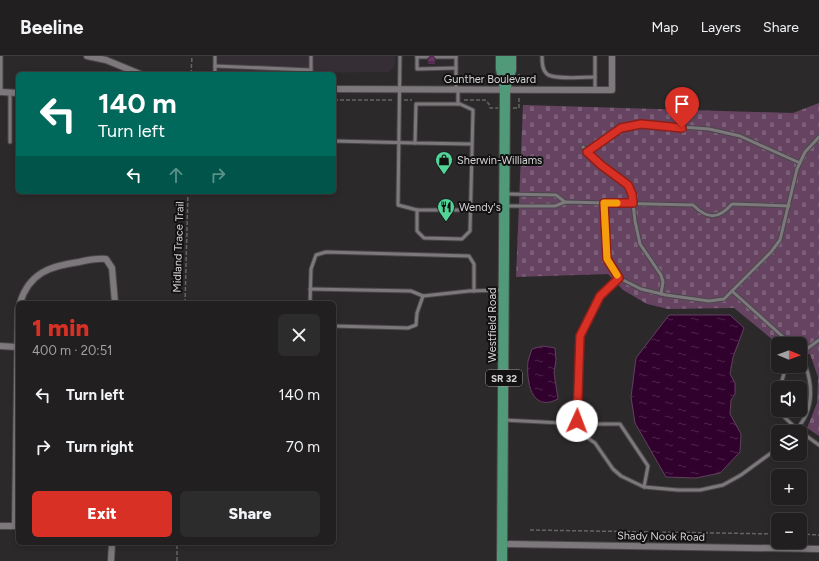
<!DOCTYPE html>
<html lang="en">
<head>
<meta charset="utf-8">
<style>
  :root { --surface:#211f20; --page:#2d2c2d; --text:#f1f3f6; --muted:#a2a2a5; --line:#3e3d3e; --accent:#d93025 }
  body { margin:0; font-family:Figtree,sans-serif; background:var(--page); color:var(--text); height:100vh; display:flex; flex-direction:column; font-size:15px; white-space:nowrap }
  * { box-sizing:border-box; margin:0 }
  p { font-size:13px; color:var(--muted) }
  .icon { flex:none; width:22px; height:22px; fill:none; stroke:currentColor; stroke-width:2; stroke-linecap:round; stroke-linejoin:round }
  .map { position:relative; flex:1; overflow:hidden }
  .panel { position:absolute; left:16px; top:245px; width:320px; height:244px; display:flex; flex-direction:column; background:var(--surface); border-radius:6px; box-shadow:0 2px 6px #0003,0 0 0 1px var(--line) }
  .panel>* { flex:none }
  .banner { position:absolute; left:16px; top:16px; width:320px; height:122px; border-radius:6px; box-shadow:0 2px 6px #0003,0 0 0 1px var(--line); background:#00695c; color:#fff; overflow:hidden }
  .needle { width:26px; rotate:91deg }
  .fabs { position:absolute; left:771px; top:281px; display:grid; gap:8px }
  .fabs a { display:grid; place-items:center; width:36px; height:36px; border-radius:6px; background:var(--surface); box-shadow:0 2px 6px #0003,0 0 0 1px var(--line); font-size:20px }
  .pin { position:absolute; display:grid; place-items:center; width:34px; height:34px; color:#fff; margin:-41px -17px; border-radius:50% 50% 50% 0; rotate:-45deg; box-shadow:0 0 4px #0007 }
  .pin .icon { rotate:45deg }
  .me { position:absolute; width:44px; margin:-22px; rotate:2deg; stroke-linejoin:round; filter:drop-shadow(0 0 3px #0008) }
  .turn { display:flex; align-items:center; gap:14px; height:84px; padding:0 16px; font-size:18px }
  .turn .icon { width:52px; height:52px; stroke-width:2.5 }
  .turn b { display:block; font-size:28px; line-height:34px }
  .lanes { display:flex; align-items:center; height:38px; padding:0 16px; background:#0003; justify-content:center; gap:20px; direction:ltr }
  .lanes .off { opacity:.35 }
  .round { display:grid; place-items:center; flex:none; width:42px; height:42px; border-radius:6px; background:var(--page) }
  .overview { display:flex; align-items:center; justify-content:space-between; height:68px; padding:0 16px }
  h1 { font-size:24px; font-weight:800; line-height:30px; color:var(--accent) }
  .cta { display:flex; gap:8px; margin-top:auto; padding:8px 16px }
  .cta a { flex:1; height:46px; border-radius:6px; background:var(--accent); color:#fff; font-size:16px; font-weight:800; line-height:46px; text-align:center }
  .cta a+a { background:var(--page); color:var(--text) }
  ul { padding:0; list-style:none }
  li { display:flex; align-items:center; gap:12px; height:52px; padding:0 16px }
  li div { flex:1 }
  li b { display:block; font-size:15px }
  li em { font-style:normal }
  header { display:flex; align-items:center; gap:24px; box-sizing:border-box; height:56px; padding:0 20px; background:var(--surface); border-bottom:1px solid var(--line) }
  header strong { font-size:19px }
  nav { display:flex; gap:22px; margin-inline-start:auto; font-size:14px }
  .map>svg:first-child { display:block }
</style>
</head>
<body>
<header>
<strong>Beeline</strong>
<nav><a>Map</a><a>Layers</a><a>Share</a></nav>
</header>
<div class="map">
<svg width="819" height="505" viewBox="0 0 819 505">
  <defs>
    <pattern id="cemetery-stones" width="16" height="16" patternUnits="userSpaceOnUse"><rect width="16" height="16" fill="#664461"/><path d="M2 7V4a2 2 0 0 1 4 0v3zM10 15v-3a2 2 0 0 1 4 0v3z" fill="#7b5e77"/></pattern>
    <pattern id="water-ripples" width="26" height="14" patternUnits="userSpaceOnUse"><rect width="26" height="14" fill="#30012d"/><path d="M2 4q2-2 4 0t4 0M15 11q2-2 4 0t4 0" fill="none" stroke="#4d254b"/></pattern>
  </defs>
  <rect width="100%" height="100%" fill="#2c292b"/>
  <path fill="#362e35" d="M218 0H395V11L388 16 221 18 218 15Z"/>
  <path fill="url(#cemetery-stones)" d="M819 47V380L807 372 817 347 818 321 810 298H800V288H778L734 252 668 253 647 248 623 234 608 218 516 221 523 49 793 57Z"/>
  <g fill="url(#water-ripples)" stroke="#62405f">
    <path d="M669 259H730L744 272 733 301 730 318 735 327V338L731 344 730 358 741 378 740 396 720 417 696 422 666 421 635 367 631 341 636 302Z"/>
    <path d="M543 290 555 292 556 304 554 317 558 343C531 357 526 325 528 305 529 301 531 297 532 293Z"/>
  </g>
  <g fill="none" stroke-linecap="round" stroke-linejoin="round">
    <defs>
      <g id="lane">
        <path d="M400 0 398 149 417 154V175L424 182 462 183 470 175C471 135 472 94 473 54L460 48H416L415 87 472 88"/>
        <path d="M417 0V13L456 12"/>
        <path d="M542 0C542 6 542 14 547 18 554 24 585 21 595 21"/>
        <path d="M417 1H428"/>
        <path d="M435 1H456"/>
        <path d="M215 10 311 14"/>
        <path d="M215 18V0"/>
        <path d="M311 18V0"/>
        <path d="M456 33V0"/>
        <path d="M595 34V0"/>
        <path d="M1 36V0"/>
        <path d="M458 48V33"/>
        <path d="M334 85 415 87"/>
        <path d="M10 86V37"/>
        <path d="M583 91 601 109 628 129 632 138 635 165 640 188 661 219 663 226 661 238"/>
        <path d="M587 96 621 72 641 68 709 73 740 80 800 107"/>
        <path d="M505 138 556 139 565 146"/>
        <path d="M604 147 607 203 619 222 641 233 666 239 709 245 724 243 771 196 780 184 797 113 805 96 819 81"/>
        <path d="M505 150H555L565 146 693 149C707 163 718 164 732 148L789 150"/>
        <path d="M417 154H470"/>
        <path d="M310 233 411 235 423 240"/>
        <path d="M732 235 791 288"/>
        <path d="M310 247 311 213 316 199 326 196 469 200 474 208V235"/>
        <path d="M334 270 408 272 416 269 417 257 423 240 469 235 502 234"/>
        <path d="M800 298 819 284"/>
        <path d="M780 332 786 310"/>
        <path d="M782 354V359L797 373 819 389"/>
        <path d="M577 358H595V368H620L648 410 644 431"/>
        <path d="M505 364 562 367 582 378 595 387 613 413 621 420 644 431 678 434H700L723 429 741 419 778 392"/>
        <path d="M573 373 577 365 580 280 600 240 619 222"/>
        <path d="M794 376C813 357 814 335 806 311 804 306 803 301 800 296"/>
      </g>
      <g id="street">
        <path d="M87 0 106 4 140 18"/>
        <path d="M334 33 612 34V0"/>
        <path d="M1 36 18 37"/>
        <path d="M20 247C29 217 50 210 79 206 88 204 97 202 106 203L112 212 115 247"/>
        <path d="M0 290 17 291"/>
        <path d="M0 470H18"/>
        <path d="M15 470 18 253"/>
        <path d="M502 488 819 493"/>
        <path d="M111 505 112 487"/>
      </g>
      <g id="primary">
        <path d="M501 0V13L505 33 502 505"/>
        <path d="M505 33 511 14V0"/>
      </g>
    </defs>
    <use href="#lane" stroke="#4a474a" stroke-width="5"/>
    <use href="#street" stroke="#4a474a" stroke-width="8"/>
    <use href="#primary" stroke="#4a474a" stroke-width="12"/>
    <g stroke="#676466" stroke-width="1.5" stroke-dasharray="4 2" stroke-linecap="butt">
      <path d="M191 18 192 0"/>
      <path d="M519 28V18"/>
      <path d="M334 44H394"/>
      <path d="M404 44H412"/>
      <path d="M464 44H485L489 48 490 52H498"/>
      <path d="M513 52H519V40"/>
      <path d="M185 247 188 136"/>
      <path d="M530 474 778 478"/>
      <path d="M800 478 819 479"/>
      <path d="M177 505V487"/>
    </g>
    <use href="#lane" stroke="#7c787b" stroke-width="3"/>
    <use href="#street" stroke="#7c787b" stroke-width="6"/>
    <use href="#primary" stroke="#509a79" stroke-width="10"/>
  </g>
  <path fill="#592e54" d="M430 0H433L435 2V8H428V2L430 1Z"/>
  <path fill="#683662" stroke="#492645" d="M431 0H433L435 2V6H428V2L430 1Z"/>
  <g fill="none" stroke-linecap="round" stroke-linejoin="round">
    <defs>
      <path id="route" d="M577 365 580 280 600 240 619 222 607 203 604 147H633L632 138 628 129 601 109 587 96 621 72 641 68 682 72"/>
    </defs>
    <use href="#route" stroke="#8d1f18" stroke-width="10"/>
    <use href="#route" stroke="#d93025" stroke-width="7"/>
    <path stroke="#f59e0b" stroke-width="7" d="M617 219 607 203 604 147H617"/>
  </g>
  <defs>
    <symbol id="shop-pin" viewBox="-11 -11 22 30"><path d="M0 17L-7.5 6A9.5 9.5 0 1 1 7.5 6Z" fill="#53d396" stroke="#131213"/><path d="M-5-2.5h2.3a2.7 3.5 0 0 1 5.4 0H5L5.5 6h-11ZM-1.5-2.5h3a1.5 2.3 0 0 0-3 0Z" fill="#111"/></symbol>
    <symbol id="restaurant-pin" viewBox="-11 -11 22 30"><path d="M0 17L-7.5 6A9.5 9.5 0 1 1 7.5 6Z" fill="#53d396" stroke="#131213"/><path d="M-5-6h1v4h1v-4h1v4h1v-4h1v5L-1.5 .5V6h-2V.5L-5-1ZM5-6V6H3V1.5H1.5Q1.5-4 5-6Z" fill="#111"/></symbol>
  </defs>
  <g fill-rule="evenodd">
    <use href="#shop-pin" x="434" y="94" width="20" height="27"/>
    <use href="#restaurant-pin" x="436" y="141" width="20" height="27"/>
  </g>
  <g text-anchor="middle" stroke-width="4" stroke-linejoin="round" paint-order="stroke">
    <rect fill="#131213" stroke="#9b999a" stroke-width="1" x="486" y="314" width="36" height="16" rx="3"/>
    <g font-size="10" font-weight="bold" fill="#d5d3d4">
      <text x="504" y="326">SR 32</text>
    </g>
    <g font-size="11" fill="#d5d3d4" stroke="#131213">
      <text x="490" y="27">Gunther Boulevard</text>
      <text transform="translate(178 191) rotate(-88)" y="4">Midland Trace Trail</text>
      <text transform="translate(492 269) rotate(-90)" y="4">Westfield Road</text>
      <text transform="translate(661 480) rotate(1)" y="4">Shady Nook Road</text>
    </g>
    <g font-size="11" fill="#d5d3d4" stroke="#131213" text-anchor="start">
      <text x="457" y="108">Sherwin-Williams</text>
      <text x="459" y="155">Wendy's</text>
    </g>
  </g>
</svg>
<div class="fabs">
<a><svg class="needle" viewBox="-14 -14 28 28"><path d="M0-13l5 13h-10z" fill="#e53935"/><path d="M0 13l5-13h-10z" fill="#a2a2a5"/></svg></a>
<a><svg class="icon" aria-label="sound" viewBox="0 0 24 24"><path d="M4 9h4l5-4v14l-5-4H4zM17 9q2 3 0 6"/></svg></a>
<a><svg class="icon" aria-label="layers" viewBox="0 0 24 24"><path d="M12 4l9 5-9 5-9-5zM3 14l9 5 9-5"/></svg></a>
<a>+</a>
<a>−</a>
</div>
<div class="pin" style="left:682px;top:72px;background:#d93025"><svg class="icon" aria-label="arrive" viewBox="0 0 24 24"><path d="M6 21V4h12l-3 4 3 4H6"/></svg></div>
<svg class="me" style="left:577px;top:365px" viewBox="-20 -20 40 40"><circle r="19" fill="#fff"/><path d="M0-13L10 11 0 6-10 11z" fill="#d93025"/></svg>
<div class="banner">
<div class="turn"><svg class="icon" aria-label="left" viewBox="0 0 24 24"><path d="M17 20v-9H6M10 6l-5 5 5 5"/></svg><div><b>140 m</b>Turn left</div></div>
<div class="lanes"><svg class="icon" aria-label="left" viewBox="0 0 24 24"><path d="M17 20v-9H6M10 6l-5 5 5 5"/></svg><svg class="icon off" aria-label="ahead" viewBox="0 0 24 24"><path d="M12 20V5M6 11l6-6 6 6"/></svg><svg class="icon off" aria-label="right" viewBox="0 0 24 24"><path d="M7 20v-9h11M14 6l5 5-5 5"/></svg></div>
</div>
<section class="panel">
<div class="overview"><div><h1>1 min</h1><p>400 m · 20:51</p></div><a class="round"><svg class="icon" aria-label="close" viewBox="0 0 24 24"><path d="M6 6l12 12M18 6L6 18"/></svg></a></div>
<ul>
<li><svg class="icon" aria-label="left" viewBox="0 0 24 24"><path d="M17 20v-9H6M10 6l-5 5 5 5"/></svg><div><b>Turn left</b></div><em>140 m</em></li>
<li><svg class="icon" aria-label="right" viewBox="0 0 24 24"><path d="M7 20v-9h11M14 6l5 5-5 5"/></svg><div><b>Turn right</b></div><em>70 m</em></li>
</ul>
<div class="cta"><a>Exit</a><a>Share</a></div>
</section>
</div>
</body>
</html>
